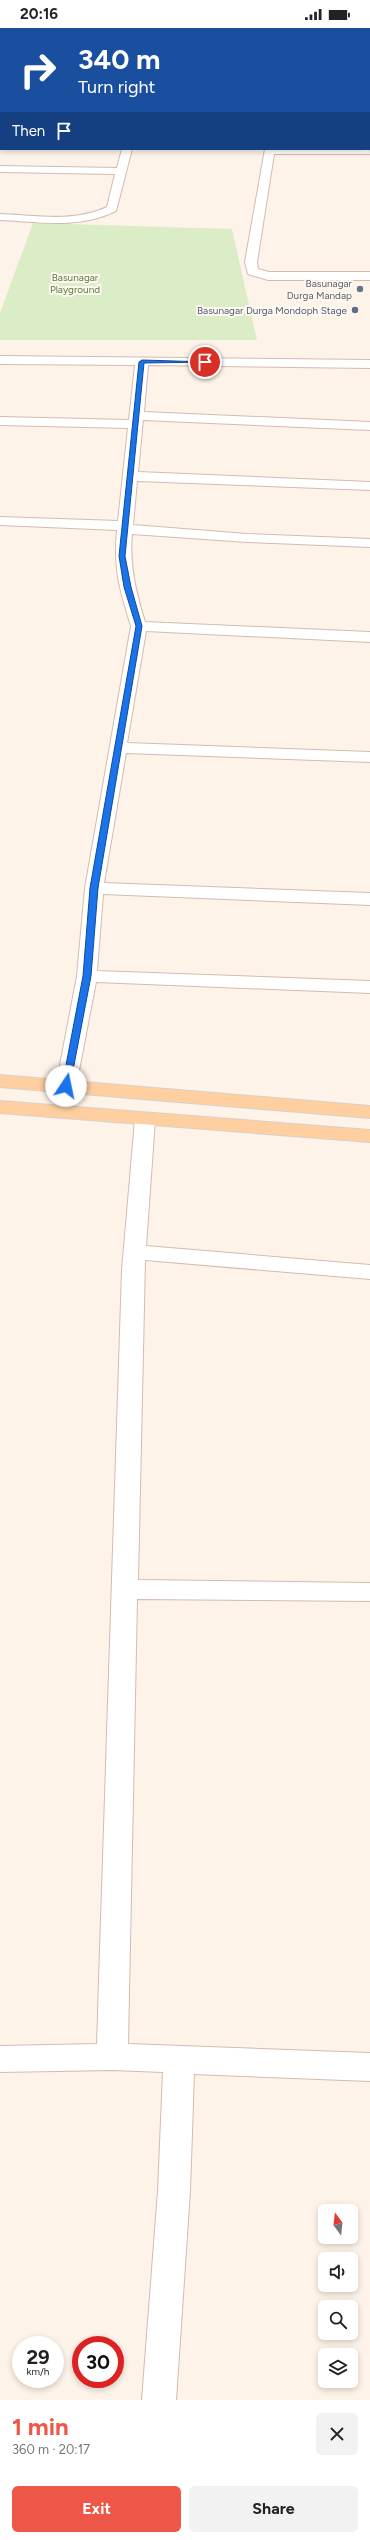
<!DOCTYPE html>
<html lang="en">
<head>
<meta charset="utf-8">
<style>
  :root { --surface:#fff; --page:#f2f2f2; --text:#222; --muted:#767676; --accent:#ee5748 }
  body { margin:0; font-family:Figtree,sans-serif; background:var(--page); color:var(--text); height:100vh; display:flex; flex-direction:column; font-size:15px; white-space:nowrap }
  * { box-sizing:border-box; margin:0 }
  p { font-size:13px; color:var(--muted) }
  .icon { flex:none; width:22px; height:22px; fill:none; stroke:currentColor; stroke-width:2; stroke-linecap:round; stroke-linejoin:round }
  .map { position:relative; height:2372px; overflow:hidden }
  .panel { display:flex; flex-direction:column; background:var(--surface); flex:1 }
  .panel>* { flex:none }
  .banner { position:absolute; left:0px; top:0px; width:370px; height:122px; box-shadow:0 2px 6px #0003; background:#1a4fa0; color:#fff; overflow:hidden }
  .needle { width:26px; rotate:345deg }
  .buttons { position:absolute; left:318px; top:2176px; display:grid; gap:8px }
  .buttons a { display:grid; place-items:center; width:40px; height:40px; border-radius:6px; background:var(--surface); box-shadow:0 2px 6px #0003; font-size:20px }
  .speed { position:absolute; left:12px; top:2308px; display:flex; gap:8px; font-size:20px; font-weight:700; text-align:center }
  .speed>* { display:grid; place-content:center; width:52px; height:52px; border-radius:50%; background:var(--surface); box-shadow:0 2px 6px #0003; line-height:1 }
  .speed small { font-size:10px; font-weight:400 }
  .speed .limit { border:6px solid #d22; background:#fff; color:#111 }
  .pin { position:absolute; display:grid; place-items:center; width:34px; height:34px; color:#fff; margin:-17px; border:2px solid #fff; border-radius:50%; box-shadow:0 1px 4px #0007 }
  .me { position:absolute; width:44px; margin:-22px; rotate:11deg; stroke-linejoin:round; filter:drop-shadow(0 0 3px #0008) }
  .turn { display:flex; align-items:center; gap:14px; height:84px; padding:0 12px; font-size:18px }
  .turn .icon { width:52px; height:52px; stroke-width:2.5 }
  .turn b { display:block; font-size:28px; line-height:34px }
  .then { display:flex; align-items:center; height:38px; padding:0 12px; background:#0003; gap:8px; font-size:15px }
  .round { display:grid; place-items:center; flex:none; width:42px; height:42px; border-radius:6px; background:var(--page) }
  .summary { display:flex; align-items:center; justify-content:space-between; height:68px; padding:0 12px }
  h1 { font-size:24px; font-weight:700; line-height:30px; color:var(--accent) }
  .primary-button { display:flex; gap:8px; margin-top:auto; padding:8px 12px }
  .primary-button a { flex:1; height:46px; border-radius:6px; background:var(--accent); color:#fff; font-size:16px; font-weight:700; line-height:46px; text-align:center }
  .primary-button a+a { background:var(--page); color:var(--text) }
  .status { display:flex; justify-content:space-between; align-items:center; height:28px; padding:0 20px; background:var(--surface); direction:ltr }
  .status svg { height:11px; fill:currentColor }
  .map>svg:first-child { display:block }
</style>
</head>
<body>
<div class="status"><b>20:16</b><svg viewBox="0 0 49 12"><path d="M0 12V9h3v3zM5 12V6h3v6zM10 12V3h3v9zM15 12V0h3v12zM26 1h20v11H26zM47 4h2v5h-2z"/></svg></div>
<div class="map">
<svg width="370" height="2372" viewBox="0 0 370 2372">
  <rect width="100%" height="100%" fill="#fef3e9"/>
  <path fill="#dbedc6" d="M33 195 232 201 257 312H0V285Z"/>
  <g fill="none" stroke-linecap="round" stroke-linejoin="round">
    <defs>
      <g id="minor">
        <rect x="115" y="0" width="10" height="1"/>
        <rect x="238" y="0" width="10" height="1"/>
        <rect x="369" y="7" width="1" height="6"/>
        <rect x="369" y="32" width="1" height="6"/>
        <rect x="0" y="52" width="1" height="6"/>
        <rect x="0" y="91" width="1" height="6"/>
        <path d="M369 120 370 126H274L257 234 258 241 269 244H370V252H268L248 246 245 234 265 121Z"/>
        <path d="M122 121H132L116 183C79 201 40 194 0 192V186C36 187 73 195 107 179L115 146 0 144V138L117 140Z"/>
        <path d="M0 328 370 332V340L148 337 144 384 370 394V402L143 392 138 444 370 454V462L137 453 133 497 247 506 370 511V519L247 514 132 506C129 537 136 564 145 594L370 604V614L146 603 127 715 370 724V734L126 725 104 855 370 865V877L103 866 97 943 370 953V965L96 954 76 1058 73 1062 66 1064 59 1062 56 1058 77 948 85 860 131 598C120 563 113 540 117 502L0 497V489L118 493 128 400 0 397V389L129 392 135 337 0 336Z"/>
        <path d="M145 1086 152 1088 155 1092 146 1218 370 1237V1251L145 1232 138 1552 370 1555V1573L137 1571 128 2016 370 2025V2053L194 2046 190 2163 176 2372H142L158 2163 163 2044 112 2042 0 2044V2018L97 2016 122 1242 135 1092 138 1088Z"/>
      </g>
      <g id="primary">
        <path d="M0 1047 370 1078V1090L0 1059Z"/>
        <path d="M0 1073 370 1102V1114L0 1085Z"/>
      </g>
    </defs>
    <use href="#minor" stroke="#d4bbb0" stroke-width="2"/>
    <use href="#primary" stroke="#dacfcc" stroke-width="2"/>
    <use href="#minor" fill="#fff" fill-rule="evenodd"/>
    <use href="#primary" fill="#ffcf9f" fill-rule="evenodd"/>
  </g>
  <path fill="#1a73e8" stroke="#114b97" d="M142 332 208 334 144 335 125 528 131 559 142 598 98 860 91 948 70 1058 66 1061 62 1058 83 948 90 860 136 598 124 559 119 528 139 334Z"/>
  <circle fill="#6b7280" stroke="#fff8f1" stroke-width="1.5" cx="360" cy="261" r="4"/>
  <circle fill="#5c6f8a" stroke="#fff8f1" stroke-width="1.5" cx="355" cy="282" r="4"/>
  <g text-anchor="middle" stroke-width="4" stroke-linejoin="round" paint-order="stroke">
    <g font-size="10" fill="#587b3e" stroke="#fff8f1">
      <text x="75" y="253">Basunagar<tspan x="75" dy="12">Playground</tspan></text>
    </g>
    <g font-size="10" fill="#5b616d" stroke="#fff8f1" text-anchor="end">
      <text x="352" y="259">Basunagar<tspan x="352" dy="12">Durga Mandap</tspan></text>
    </g>
    <g font-size="10" fill="#4e5e75" stroke="#fff8f1" text-anchor="end">
      <text x="347" y="286">Basunagar Durga Mondoph Stage</text>
    </g>
  </g>
</svg>
<div class="buttons">
<a><svg class="needle" viewBox="-14 -14 28 28"><path d="M0-13l5 13h-10z" fill="#e53935"/><path d="M0 13l5-13h-10z" fill="#767676"/></svg></a>
<a><svg class="icon" aria-label="sound" viewBox="0 0 24 24"><path d="M4 9h4l5-4v14l-5-4H4zM17 9q2 3 0 6"/></svg></a>
<a><svg class="icon" aria-label="search" viewBox="0 0 24 24"><circle cx="10" cy="10" r="6"/><path d="M15 15l6 6"/></svg></a>
<a><svg class="icon" aria-label="layers" viewBox="0 0 24 24"><path d="M12 4l9 5-9 5-9-5zM3 14l9 5 9-5"/></svg></a>
</div>
<div class="speed"><div>29<small>km/h</small></div><div class="limit">30</div></div>
<div class="pin" style="left:205px;top:334px;background:#d93025"><svg class="icon" aria-label="arrive" viewBox="0 0 24 24"><path d="M6 21V4h12l-3 4 3 4H6"/></svg></div>
<svg class="me" style="left:66px;top:1058px" viewBox="-20 -20 40 40"><circle r="19" fill="#fff"/><path d="M0-13L10 11 0 6-10 11z" fill="#1a73e8"/></svg>
<div class="banner">
<div class="turn"><svg class="icon" aria-label="right" viewBox="0 0 24 24"><path d="M7 20v-9h11M14 6l5 5-5 5"/></svg><div><b>340 m</b>Turn right</div></div>
<div class="then">Then<svg class="icon" aria-label="arrive" viewBox="0 0 24 24"><path d="M6 21V4h12l-3 4 3 4H6"/></svg></div>
</div>
</div>
<section class="panel">
<div class="summary"><div><h1>1 min</h1><p>360 m · 20:17</p></div><a class="round"><svg class="icon" aria-label="close" viewBox="0 0 24 24"><path d="M6 6l12 12M18 6L6 18"/></svg></a></div>
<div class="primary-button"><a>Exit</a><a>Share</a></div>
</section>
</body>
</html>
